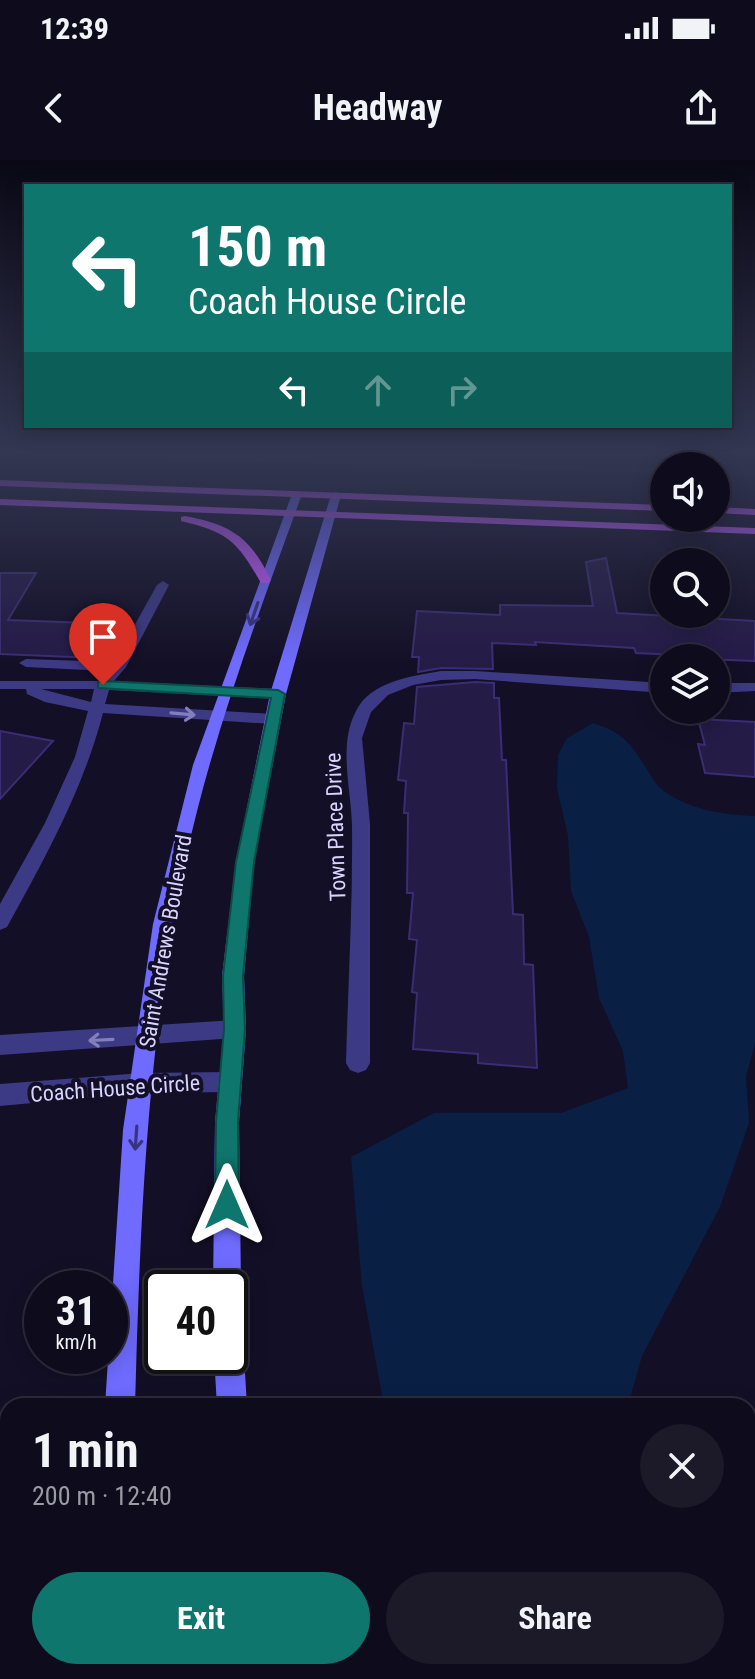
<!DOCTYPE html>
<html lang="en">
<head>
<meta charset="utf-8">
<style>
  :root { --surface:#0e0b1c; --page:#1c1929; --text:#f1f3f6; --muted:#9b9ba3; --line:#2e2b3b; --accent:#0f766e }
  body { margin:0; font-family:"Roboto Condensed",sans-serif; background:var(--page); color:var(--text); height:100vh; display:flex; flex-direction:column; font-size:30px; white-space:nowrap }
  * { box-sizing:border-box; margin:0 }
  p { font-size:26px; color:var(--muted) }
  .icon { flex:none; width:44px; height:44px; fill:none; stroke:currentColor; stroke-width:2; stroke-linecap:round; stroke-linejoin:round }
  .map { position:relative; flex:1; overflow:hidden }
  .side { position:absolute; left:0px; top:1238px; width:756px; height:282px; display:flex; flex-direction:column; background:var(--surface); border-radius:24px 24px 0 0; box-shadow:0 4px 20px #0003,0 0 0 2px var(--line) }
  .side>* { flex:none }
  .banner { position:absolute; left:24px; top:24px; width:708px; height:244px; border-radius:0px; box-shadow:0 4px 20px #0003,0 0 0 2px var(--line); background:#0f766e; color:#fff; overflow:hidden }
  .buttons { position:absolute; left:650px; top:292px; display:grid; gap:16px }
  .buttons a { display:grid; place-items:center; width:80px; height:80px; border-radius:50%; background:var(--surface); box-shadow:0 4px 20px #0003,0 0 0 2px var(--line); font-size:40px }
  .speed { position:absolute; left:24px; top:1110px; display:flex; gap:16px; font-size:40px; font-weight:700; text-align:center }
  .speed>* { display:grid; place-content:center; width:104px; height:104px; border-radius:50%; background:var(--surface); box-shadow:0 4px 20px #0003,0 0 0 2px var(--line); line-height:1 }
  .speed small { font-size:20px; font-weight:400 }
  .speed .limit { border:4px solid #111; border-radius:12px; background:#fff; color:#111 }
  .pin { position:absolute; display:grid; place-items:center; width:68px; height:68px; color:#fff; margin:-82px -34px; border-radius:50% 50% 50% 0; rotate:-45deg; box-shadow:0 0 8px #0007 }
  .pin .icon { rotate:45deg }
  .me { position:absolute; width:88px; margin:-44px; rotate:0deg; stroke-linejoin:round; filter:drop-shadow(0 0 6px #0008) }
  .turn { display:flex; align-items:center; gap:28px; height:168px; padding:0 32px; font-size:36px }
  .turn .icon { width:104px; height:104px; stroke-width:2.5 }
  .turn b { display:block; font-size:56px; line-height:68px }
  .lanes { display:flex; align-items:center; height:76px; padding:0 32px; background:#0003; justify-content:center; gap:40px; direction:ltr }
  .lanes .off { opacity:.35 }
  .round { display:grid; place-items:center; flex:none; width:84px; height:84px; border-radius:42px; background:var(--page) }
  .overview { display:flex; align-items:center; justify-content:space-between; height:136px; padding:0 32px }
  h1 { font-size:48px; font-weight:700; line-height:60px }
  .action { display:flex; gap:16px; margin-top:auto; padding:16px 32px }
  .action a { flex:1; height:92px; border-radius:48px; background:var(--accent); color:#fff; font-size:32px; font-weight:700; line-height:92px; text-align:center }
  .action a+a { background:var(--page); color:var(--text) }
  .status { display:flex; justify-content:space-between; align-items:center; height:56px; padding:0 40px; background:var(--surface); direction:ltr }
  .status svg { height:22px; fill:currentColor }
  header { display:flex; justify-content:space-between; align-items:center; height:104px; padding:0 32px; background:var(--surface); font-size:36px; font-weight:700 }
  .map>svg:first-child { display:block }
</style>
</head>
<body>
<div class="status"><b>12:39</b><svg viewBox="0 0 49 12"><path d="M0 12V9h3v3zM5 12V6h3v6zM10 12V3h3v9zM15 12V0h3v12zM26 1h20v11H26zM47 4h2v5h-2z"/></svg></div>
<header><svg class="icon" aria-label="back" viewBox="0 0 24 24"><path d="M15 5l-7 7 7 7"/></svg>Headway<svg class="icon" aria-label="share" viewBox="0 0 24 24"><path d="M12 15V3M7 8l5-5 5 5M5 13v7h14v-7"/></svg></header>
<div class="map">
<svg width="755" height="1519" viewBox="0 0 755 1519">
  <rect width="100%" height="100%" fill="#130f26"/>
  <path fill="#12302f" d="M0 290H249L239 304 0 297Z"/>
  <path fill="#0a1f44" d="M593 563C621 572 629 581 645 606 649 612 654 622 659 627 684 649 723 655 755 656V884L746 916 749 963 720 1047 642 1196 628 1246H384L362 1126 351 997 434 953H561L628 928 623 891 599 838 589 777 571 731 568 676 557 628 558 595 567 578Z"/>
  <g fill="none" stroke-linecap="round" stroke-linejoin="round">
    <g stroke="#0a1f44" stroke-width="5">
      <path d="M0 292 664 311"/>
      <path d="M716 312 755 313"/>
    </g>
  </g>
  <g fill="#241b47" stroke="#3b2d73" stroke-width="2">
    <path d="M606 398 617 453 755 461V501L679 498 678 495 636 493 634 488 535 482 536 485 492 483 493 509 441 508 418 512 419 497H412L417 451 500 455V445L593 446 586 402Z"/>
    <path d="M0 413H36L8 460 115 464 96 498 0 494Z"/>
    <path d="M475 522 494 523V538H499L502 600H506L513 754 523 755 524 804 533 805 537 908 478 903V894L413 889 417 833 412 832 417 780 409 779 413 733H407L408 653H404L406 621 398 620 404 563 414 564 417 527Z"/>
    <path d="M698 559 755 562V617L705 613 698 584 705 585Z"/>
    <path d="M0 571 53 581 0 639Z"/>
  </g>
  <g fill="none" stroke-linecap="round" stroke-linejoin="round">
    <g fill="#3d3a85" fill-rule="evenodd">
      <path d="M163 421 169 425 126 507 114 521 278 529 286 534 278 539 109 530 105 544 273 554 281 559 273 564 103 553C83 630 45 698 7 767L0 770V744L45 663 75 597 88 551 45 542 27 534 26 529H0V521H99L108 511 26 507 19 503 26 499 114 502 157 425ZM41 529H94L91 542Z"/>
      <path d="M441 511H475L664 523V533L475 519 441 520 413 525 388 535 371 552 362 578 370 664V903L366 910 358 913 350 910 346 903C348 824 353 744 352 665 351 628 338 585 356 551 371 521 412 516 441 511Z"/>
      <path d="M716 523H755V531L716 533Z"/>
      <path d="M235 860 243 862 246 869 243 876 235 878 0 895V875Z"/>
      <path d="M230 912 238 915 242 922 238 929 230 932 142 933 0 946V924L142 913Z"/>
    </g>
    <g fill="#6f6bff" fill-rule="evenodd">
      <path d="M297 331 302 334C259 453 213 573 186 698 147 878 140 1062 135 1246H105L123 970 153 764 193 605 292 334Z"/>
      <path d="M336 332 341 335 286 534 254 702 244 816 246 869 239 962 241 1128 237 1138 230 1141V1128H213L215 962 224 869 222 816 236 702 270 534 331 335Z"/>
      <path d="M230 1182 239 1186 244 1196 247 1246H217L214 1196H230Z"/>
      <rect x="97" y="1512" width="36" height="7"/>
      <path d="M229 1512H265L266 1519H230Z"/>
    </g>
    <g fill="#c25bff" fill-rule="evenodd">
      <path d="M0 320 664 345V351L0 326Z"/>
      <path d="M0 339 755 368V374L0 345Z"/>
      <path d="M716 347 755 349V355L716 353Z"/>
      <path d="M185 356C232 365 250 377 271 420L269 423H261C237 381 228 372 181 361V357Z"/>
    </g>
  </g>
  <defs><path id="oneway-shaft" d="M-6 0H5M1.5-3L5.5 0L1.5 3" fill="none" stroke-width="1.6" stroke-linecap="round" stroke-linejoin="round" transform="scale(2)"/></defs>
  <g stroke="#38347d">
    <use href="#oneway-shaft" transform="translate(254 454) rotate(109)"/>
    <use href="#oneway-shaft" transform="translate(136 978) rotate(94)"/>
  </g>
  <g stroke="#837fbc">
    <use href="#oneway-shaft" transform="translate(183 554) rotate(5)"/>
    <use href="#oneway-shaft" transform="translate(101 880) rotate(177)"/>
  </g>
  <linearGradient id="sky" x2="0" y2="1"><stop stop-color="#0a0815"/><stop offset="0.58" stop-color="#333752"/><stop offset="1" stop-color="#333752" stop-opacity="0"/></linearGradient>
  <rect width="755" height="503" fill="url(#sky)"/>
  <path fill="#0f766e" stroke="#0a4d48" stroke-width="2" d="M103 521 278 530 285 534 254 702 243 816 245 869 238 962 239 1045 235 1053 227 1057 219 1053 215 1045 216 962 224 869 223 816 236 702 271 538 98 528V522Z"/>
  <g text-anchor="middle" stroke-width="8" stroke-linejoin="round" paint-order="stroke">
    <g font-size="22" fill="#d9d4ff" stroke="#130f26">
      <text transform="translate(335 667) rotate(-92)" y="8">Town Place Drive</text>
      <text transform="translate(165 781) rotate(-80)" y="8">Saint Andrews Boulevard</text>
      <text transform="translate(115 928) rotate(-4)" y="8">Coach House Circle</text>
    </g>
  </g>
</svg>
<div class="buttons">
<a><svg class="icon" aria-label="sound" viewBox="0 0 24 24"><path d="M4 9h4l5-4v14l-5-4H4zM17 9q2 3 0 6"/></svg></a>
<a><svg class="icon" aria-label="search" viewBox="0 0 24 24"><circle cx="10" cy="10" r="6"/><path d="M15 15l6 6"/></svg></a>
<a><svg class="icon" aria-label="layers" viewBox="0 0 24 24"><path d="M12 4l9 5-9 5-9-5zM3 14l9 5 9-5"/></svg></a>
</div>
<div class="speed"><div>31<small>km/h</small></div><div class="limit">40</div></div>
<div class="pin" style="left:103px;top:525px;background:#d93025"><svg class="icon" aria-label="arrive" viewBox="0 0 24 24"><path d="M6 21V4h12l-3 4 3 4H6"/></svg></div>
<svg class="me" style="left:227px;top:1045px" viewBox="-20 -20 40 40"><path d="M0-17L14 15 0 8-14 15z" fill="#0f766e" stroke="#fff" stroke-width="4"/></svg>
<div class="banner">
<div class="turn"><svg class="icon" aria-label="left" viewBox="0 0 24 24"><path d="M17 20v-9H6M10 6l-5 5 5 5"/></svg><div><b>150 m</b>Coach House Circle</div></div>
<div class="lanes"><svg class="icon" aria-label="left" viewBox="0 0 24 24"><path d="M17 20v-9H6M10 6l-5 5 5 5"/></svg><svg class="icon off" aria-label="ahead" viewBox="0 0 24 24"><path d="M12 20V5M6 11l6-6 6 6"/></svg><svg class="icon off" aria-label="right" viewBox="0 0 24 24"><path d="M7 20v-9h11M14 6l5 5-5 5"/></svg></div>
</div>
<section class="side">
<div class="overview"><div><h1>1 min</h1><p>200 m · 12:40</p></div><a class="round"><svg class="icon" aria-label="close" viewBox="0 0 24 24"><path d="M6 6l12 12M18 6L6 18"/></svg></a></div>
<div class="action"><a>Exit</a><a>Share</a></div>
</section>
</div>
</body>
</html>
